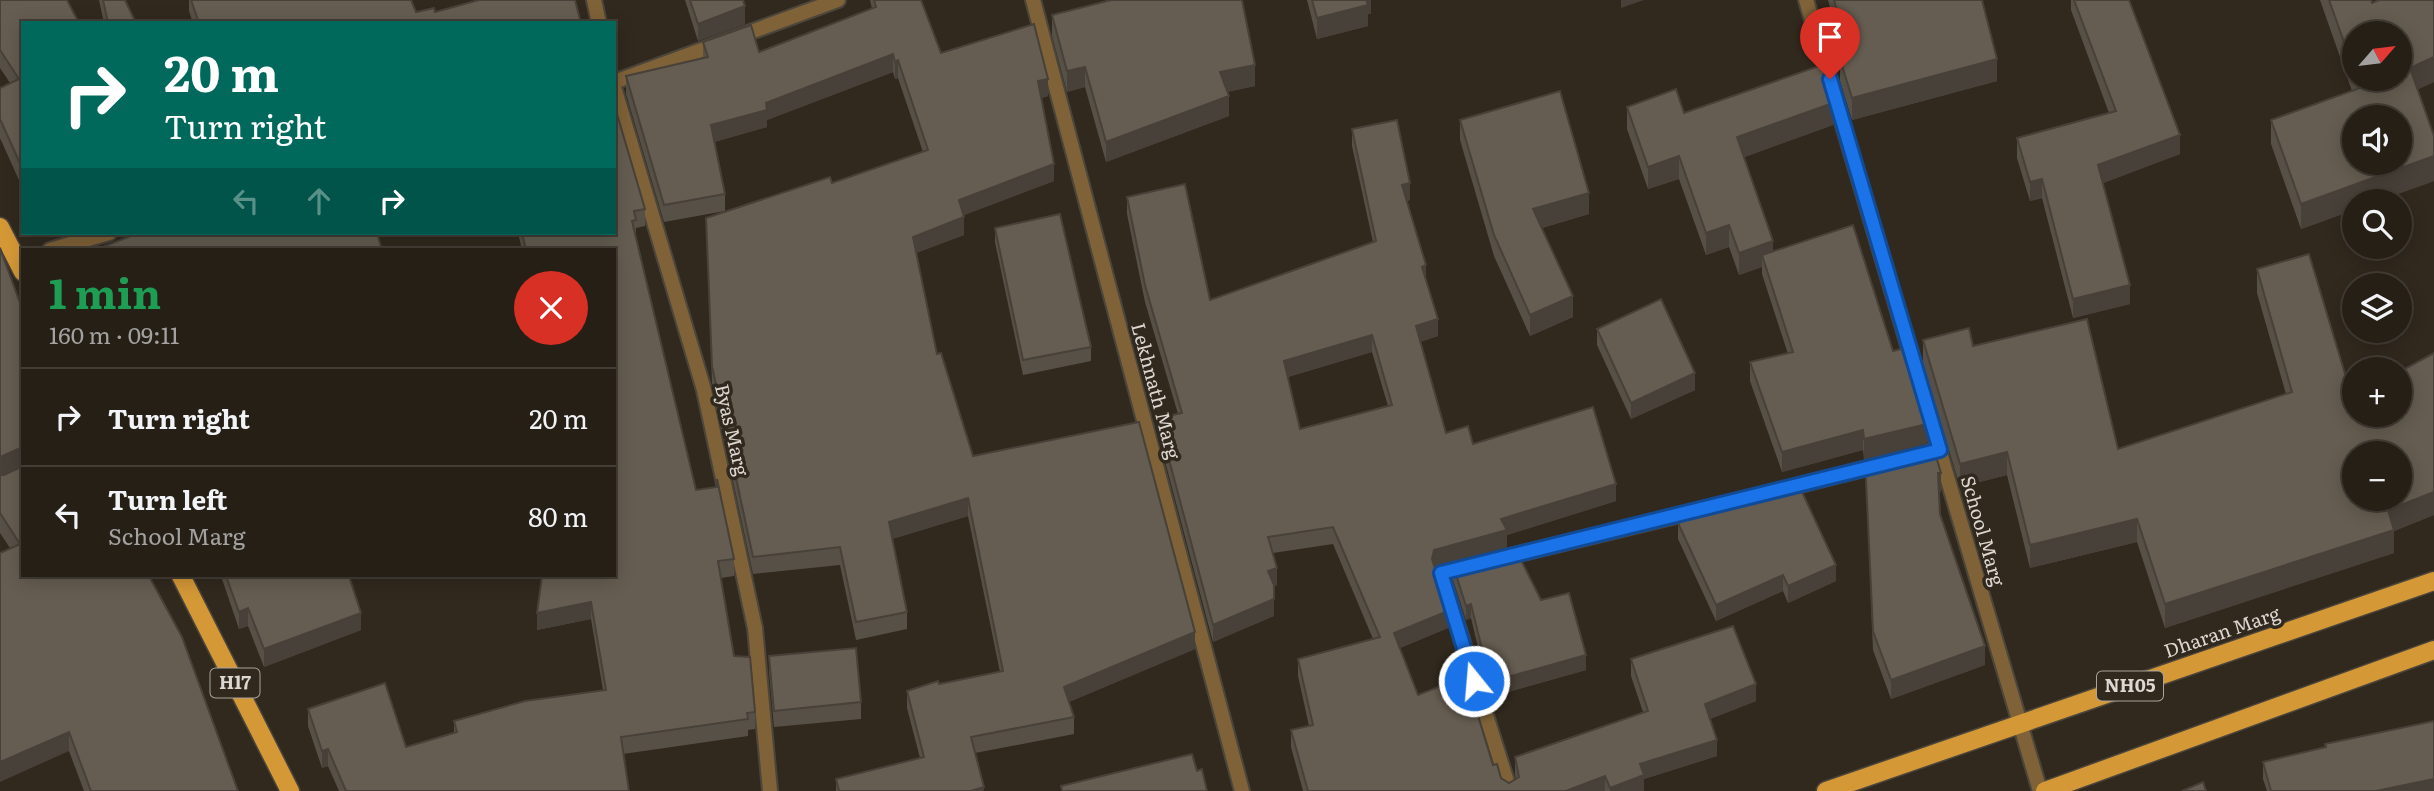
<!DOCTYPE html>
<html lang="en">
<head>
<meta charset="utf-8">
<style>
  :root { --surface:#251f16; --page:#2d271f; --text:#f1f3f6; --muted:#a3a2a1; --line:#423d35 }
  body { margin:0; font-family:Literata,serif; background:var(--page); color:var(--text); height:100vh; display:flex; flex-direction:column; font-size:26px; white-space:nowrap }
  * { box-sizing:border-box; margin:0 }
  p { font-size:23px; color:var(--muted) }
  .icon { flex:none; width:38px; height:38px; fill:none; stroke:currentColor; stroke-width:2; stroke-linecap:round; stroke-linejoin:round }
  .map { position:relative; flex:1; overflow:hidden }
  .side { position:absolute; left:21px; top:248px; width:595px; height:329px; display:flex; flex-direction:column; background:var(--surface); border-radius:0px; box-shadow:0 4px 18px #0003,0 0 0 2px var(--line) }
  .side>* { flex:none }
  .hud { position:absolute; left:21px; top:21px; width:595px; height:214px; border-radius:0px; box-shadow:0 4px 18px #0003,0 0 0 2px var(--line); background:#00695c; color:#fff; overflow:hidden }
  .needle { width:46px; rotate:62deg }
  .controls { position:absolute; left:2342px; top:21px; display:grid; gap:14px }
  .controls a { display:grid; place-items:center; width:70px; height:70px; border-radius:50%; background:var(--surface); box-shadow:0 4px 18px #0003,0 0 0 2px var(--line); font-size:35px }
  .pin { position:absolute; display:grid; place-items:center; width:60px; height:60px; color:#fff; margin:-72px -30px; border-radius:50% 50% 50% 0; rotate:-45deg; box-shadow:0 0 7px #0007 }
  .pin .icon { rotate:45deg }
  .me { position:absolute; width:77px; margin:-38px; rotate:343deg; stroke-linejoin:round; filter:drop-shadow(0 0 5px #0008) }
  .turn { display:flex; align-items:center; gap:24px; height:147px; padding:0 28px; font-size:32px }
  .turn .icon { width:91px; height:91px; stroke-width:2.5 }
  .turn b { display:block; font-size:49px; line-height:60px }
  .lanes { display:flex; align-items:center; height:66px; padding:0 28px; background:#0003; justify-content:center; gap:35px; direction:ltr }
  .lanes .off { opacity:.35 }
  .round { display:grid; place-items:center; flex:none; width:74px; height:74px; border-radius:37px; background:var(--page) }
  .summary { display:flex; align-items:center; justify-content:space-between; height:119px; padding:0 28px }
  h1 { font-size:42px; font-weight:700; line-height:52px; color:#1e9e55 }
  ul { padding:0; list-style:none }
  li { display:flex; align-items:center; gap:21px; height:98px; padding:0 28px; border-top:2px solid var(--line) }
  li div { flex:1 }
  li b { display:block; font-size:26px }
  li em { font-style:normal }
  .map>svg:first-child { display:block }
</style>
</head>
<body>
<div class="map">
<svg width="2434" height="791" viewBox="0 0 2434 791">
  <rect width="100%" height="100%" fill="#31291e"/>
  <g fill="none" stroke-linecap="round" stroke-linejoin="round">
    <defs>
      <g id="minor">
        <path d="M594 0 599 23"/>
        <path d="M1033 0 1242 791"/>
        <path d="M1806 0 2040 791"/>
        <path d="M614 82 838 0"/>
        <path d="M614 87 704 390 755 628 770 791"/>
        <path d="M50 250 109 233"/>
        <path d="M1780 490 1883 464"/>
        <path d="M1502 558 1734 502"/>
        <path d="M1472 565 1441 573 1510 791"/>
      </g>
      <g id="primary">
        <path d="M0 227 23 272"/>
        <path d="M181 576 290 791"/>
        <path d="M1826 791 2434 581"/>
        <path d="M2045 791 2434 650"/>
      </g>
    </defs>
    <use href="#minor" stroke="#4c453b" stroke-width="18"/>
    <use href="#primary" stroke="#4c453b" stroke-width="21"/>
    <use href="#minor" stroke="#7f6238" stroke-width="14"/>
    <use href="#primary" stroke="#d49837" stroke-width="18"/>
  </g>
  <g fill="#575046" fill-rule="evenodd">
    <path d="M0 0 23 23V189L0 138V88L10 83 0 68Z"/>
    <path d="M99 0H125L136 23H104Z"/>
    <path d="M189 0H411L416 12H435L581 23H193L189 11Z"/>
    <path d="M685 0H743L745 24 698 41Z"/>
    <path d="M870 0H921L941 53 1048 96 1041 98 1054 181 964 215V235L916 253 937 354 973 456 1195 649 1069 702 1074 717V734L975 753 984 791H836V779L920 758 907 708V691L1000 672 968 516 892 539 907 612V629L856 640 840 565 753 574 712 383 706 218 832 183 923 152 898 78 895 79 893 72 767 120V127L714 142 725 194V211L664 222 626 94V76L703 59V42L759 52 872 9Z"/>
    <path d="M1106 0H1242L1255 86 1227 92 1229 116 1106 162 1085 87 1067 92 1052 36V15L1106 2Z"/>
    <path d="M1307 0H1371V14H1368V26L1317 39Z"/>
    <path d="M1828 0H1982L1997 81 1852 120 1840 81V59L1843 57Z"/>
    <path d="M2071 0H2129L2180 154 2103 183 2130 304 2073 318 2042 198 2030 201 2017 158V138L2109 113 2071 10Z"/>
    <path d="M2320 0H2371L2372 3 2434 82 2418 89 2434 181 2378 201H2354V210L2301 229 2271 144V120L2352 91ZM2354 33 2399 79H2354Z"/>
    <path d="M614 104 645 209V226L636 228V238L696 490 734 559V576L721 578 734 656 755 712V729L748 730V736L623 754 629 791H339L328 766 322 768 308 726V709L406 747 454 733V721L603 690 591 619 537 630 614 250H522L518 233H614Z"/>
    <path d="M1627 107 1833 125 1744 157 1773 251 1893 351 1927 443 1864 459 1863 450 1782 472 1750 381V362L1788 354 1762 274V267L1739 275 1729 247 1706 255 1679 179 1648 189 1627 129Z"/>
    <path d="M1460 120 1589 214 1542 228 1573 317 1530 336 1494 256 1460 140Z"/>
    <path d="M1352 129 1410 200 1407 201 1426 282 1438 336 1420 342 1446 433 1616 501 1507 535V547L1434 567 1448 628 1400 648 1418 695 1493 765 1501 778 1509 783 1516 779 1515 774V757L1643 712 1631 676V659L1756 701 1710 719 1717 756 1644 779V791H1303L1291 747V730L1309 726 1298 676V659L1373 639 1333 544 1273 553 1277 585 1274 586V616L1213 642 1158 435V418L1178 414 1145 302 1127 214V197L1210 300 1373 242 1352 146ZM1372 352 1388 406 1300 429 1288 377Z"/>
    <path d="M995 228 1091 347V361L1023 375 995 242Z"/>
    <path d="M0 248 23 311V576L238 791H84L69 751 10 548 0 533ZM20 467H21L2 475Z"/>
    <path d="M2257 269 2352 397 2434 353V515L2394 531V553L2165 628 2137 542 2030 568 2007 475 1960 487 1923 363V340L1973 346 2118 449 2286 394 2257 293Z"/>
    <path d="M1597 329 1695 390 1631 419 1597 345Z"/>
    <path d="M1865 459 1941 492H1939L1940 514 1985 665 1891 699 1873 650Z"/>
    <path d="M1678 523 1836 581 1788 603 1783 591 1716 621 1678 539Z"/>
    <path d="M1453 565 1541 600 1586 670 1490 697 1471 618 1466 620 1453 580Z"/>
    <path d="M221 576H349L361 630 264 667 248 626 239 629Z"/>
    <path d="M769 656 861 702V719L774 727 769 672Z"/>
    <path d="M2263 762 2434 791H2267L2263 779Z"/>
  </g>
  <g fill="#474139">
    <path d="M1365 0H1371V14H1368V26L1317 39V18Z"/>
    <path d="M1621 0H1644L1621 8Z"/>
    <path d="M745 6V24L698 41V24Z"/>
    <path d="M893 54V72L767 120V127L711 143V125Z"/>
    <path d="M2434 57V82L2410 93V68Z"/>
    <path d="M1997 59V81L1852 120V98Z"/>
    <path d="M898 60V78L895 79V62Z"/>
    <path d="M1255 65V86L1220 93V72Z"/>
    <path d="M1085 67V87L1067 92V71Z"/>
    <path d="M1048 79V96L1038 99V81Z"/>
    <path d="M1229 96V116L1106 162V142Z"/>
    <path d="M1833 103V125L1737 160V137Z"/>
    <path d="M2180 135V154L2098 185V165Z"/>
    <path d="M1679 156V179L1648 189V167Z"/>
    <path d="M2434 156V181L2378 201H2354V210L2301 229V204Z"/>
    <path d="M1054 164V181L959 217V200Z"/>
    <path d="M2042 179V198L2030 201V182Z"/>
    <path d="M1410 183V200L1402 202V185Z"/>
    <path d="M1589 193V214L1533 230V209Z"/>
    <path d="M964 217V235L913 254V237Z"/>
    <path d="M1729 225V247L1706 255V233Z"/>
    <path d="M1773 241V263L1762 255V267L1739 275V253Z"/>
    <path d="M1426 265V282L1422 267Z"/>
    <path d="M2130 285V304L2073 318V299Z"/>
    <path d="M1573 296V317L1530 336V315Z"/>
    <path d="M1438 319V336L1416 343V326Z"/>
    <path d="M1372 335V352L1284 378V361Z"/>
    <path d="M1695 373V390L1631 419V403Z"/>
    <path d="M1927 424V443L1864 459V439Z"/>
    <path d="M1863 430V450L1782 472V452Z"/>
    <path d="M20 448V467L0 476V457Z"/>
    <path d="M2007 452V475L1960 487V464Z"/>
    <rect x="1938" y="473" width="3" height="19"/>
    <path d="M1616 484V501L1507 535V547L1434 567 1432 559 1434 550 1501 519Z"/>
    <path d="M2434 492V515L2394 531V553L2165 628V604Z"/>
    <path d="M968 498V516L889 540V522Z"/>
    <path d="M2137 519V542L2030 568V545Z"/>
    <path d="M1836 565V581L1788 603V586Z"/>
    <path d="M1277 568V585L1268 588V571Z"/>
    <path d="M1783 575V591L1716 621V605Z"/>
    <path d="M1274 599V616L1213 642V625Z"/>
    <path d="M591 602V619L537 630V613Z"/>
    <path d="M1471 604V618L1466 620V606Z"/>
    <path d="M248 608V626L239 629V612Z"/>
    <path d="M1448 611V628L1394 650V633Z"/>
    <path d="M361 613V630L264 667V649Z"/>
    <path d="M1195 632V649L1064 704V687Z"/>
    <path d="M1985 646V665L1891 699V680Z"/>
    <path d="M1586 655V670L1490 697V682Z"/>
    <path d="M1756 684V701L1705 721V704Z"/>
    <path d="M69 732V751L0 782V762Z"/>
    <path d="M1717 740V756L1644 779V791H1610V788L1640 764Z"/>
    <path d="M328 749V766L322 768V751Z"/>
    <path d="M1605 776V791H1566Z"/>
    <path d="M2434 779V791H2376Z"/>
    <path d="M984 787V791H971Z"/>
  </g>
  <g fill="#655d51" stroke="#474139" stroke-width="2" fill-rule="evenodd">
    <path d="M0 0H67L79 23H23V170L0 119V88L19 79 0 50Z"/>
    <path d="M103 0H125L136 23H108Z"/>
    <path d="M191 0H411L416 12 434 8 435 12 479 0H575L581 23H199Z"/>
    <path d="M690 0H743L745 6 698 24Z"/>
    <path d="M874 0H921L941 53 1034 24 1048 79 1038 81 1054 164 959 200 964 217 913 237 937 354 941 353 973 456 1139 422 1195 632 1064 687 1074 717 971 737 984 787 971 791H839L836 779 924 757 907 691 938 681 939 684 1003 671 968 498 889 522 907 612 856 622 840 547 753 557 712 366 706 218 830 177 832 183 928 150 898 60 895 62 893 54 766 103 767 110 711 125 725 194 664 205 626 76 708 57 703 42 751 25 759 52 876 7Z"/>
    <path d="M1111 0H1242L1255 65 1220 72 1229 96 1106 142 1085 67 1067 71 1052 15Z"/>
    <path d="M1312 0H1366L1368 5 1317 18Z"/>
    <path d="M1834 0H1982L1997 59 1852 98 1840 59 1849 56Z"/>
    <path d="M2074 0H2129L2180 135 2098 165 2130 285 2073 299 2042 179 2030 182 2017 138 2116 111Z"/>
    <path d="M2329 0H2371L2372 3 2379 0H2434V57L2410 68 2434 136V156L2301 204 2271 120 2360 88 2357 79H2399V33H2354V70ZM2354 117H2399V163H2354Z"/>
    <path d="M1822 65 1833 103 1737 137 1773 241 1739 253 1729 225 1706 233 1679 156 1648 167 1627 107 1676 89 1684 113Z"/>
    <path d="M1560 91 1589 193 1533 209 1573 296 1530 315 1494 235 1460 120Z"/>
    <path d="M614 104 645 209 634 211 636 220 632 221 696 490 717 487V479L734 559 718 561 734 656 750 657 755 712 747 713 748 719 621 737 629 791H346L328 749 322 751 308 709 385 683 406 747 457 732 454 721 525 701 606 690 591 602 537 613 542 576H614V250H526L522 233H614Z"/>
    <path d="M1397 120 1410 183 1402 185 1426 265 1422 267 1438 319 1416 326 1446 433 1468 426 1473 444 1593 407 1616 484 1501 519 1507 530 1434 550 1432 559 1448 611 1394 633 1418 695 1466 676 1493 765 1497 764 1501 778 1509 783 1519 777 1515 757 1648 711 1631 659 1733 626 1756 684 1705 704 1717 740 1640 764 1644 775 1610 788 1605 776 1566 791H1308L1291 730 1313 725 1298 659 1380 637 1333 527 1268 537 1277 568 1268 571 1274 585V599L1213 625 1158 418 1182 413 1145 285 1127 197 1185 184 1210 300 1376 241 1352 129ZM1372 335 1392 405 1300 429 1284 361Z"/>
    <path d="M1060 214 1091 347 1023 360 995 228Z"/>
    <path d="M1853 225 1893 351 1905 348 1927 424 1864 439 1863 430 1782 452 1750 362 1793 352 1762 255Z"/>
    <path d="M138 233H377L382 250H95Z"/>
    <path d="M0 248 23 311V449L20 448 0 457Z"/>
    <path d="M2309 254 2352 397 2354 396V415H2399V372L2434 353V492L2388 510 2394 530 2165 604 2137 519 2030 545 2007 452 1960 464 1923 340 1969 328 1973 346 2087 319 2118 449 2292 392 2257 269ZM2354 453H2399V499H2354Z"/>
    <path d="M1661 299 1695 373 1631 403 1597 329Z"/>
    <path d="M1932 443 1941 473H1938L1940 514 1985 646 1891 680 1873 631 1865 459Z"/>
    <path d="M23 466V576H149L182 637 238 791H91L69 732 0 762V553L20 544 0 513V475H4Z"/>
    <path d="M1796 479 1836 565 1788 586 1783 575 1716 605 1678 523 1751 490Z"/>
    <path d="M1516 550 1541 600 1569 593 1586 655 1490 682 1471 604 1466 606 1453 565Z"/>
    <path d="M226 576H349L361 613 264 649 248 608 239 612Z"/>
    <path d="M856 648 861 702 774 711 769 656Z"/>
    <path d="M2434 721V779L2376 791H2271L2263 762 2326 747 2325 744Z"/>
    <path d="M1192 754 1197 771 1202 769 1207 791H1062L1061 786Z"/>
    <path d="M2203 782 2206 791H2182Z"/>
  </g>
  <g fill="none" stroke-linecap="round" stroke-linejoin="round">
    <defs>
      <path id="route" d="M1474 681 1441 573 1940 450 1830 79"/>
    </defs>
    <use href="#route" stroke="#114b97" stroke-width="18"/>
    <use href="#route" stroke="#1a73e8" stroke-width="12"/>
  </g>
  <g text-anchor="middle" stroke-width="7" stroke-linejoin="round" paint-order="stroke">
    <g fill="#31291e" stroke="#a9a39b" stroke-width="2">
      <rect x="210.5" y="668.5" width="49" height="29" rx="5"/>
      <rect x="2097" y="671.5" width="66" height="29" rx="5"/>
    </g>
    <g font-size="18" font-weight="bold" fill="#dcd7d1">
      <text x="235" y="689">H17</text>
      <text x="2130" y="692">NH05</text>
    </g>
    <g font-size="19" fill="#dcd7d1" stroke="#31291e">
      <text transform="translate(1156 391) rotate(75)" y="7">Lekhnath Marg</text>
      <text transform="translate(732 430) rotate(77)" y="7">Byas Marg</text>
      <text transform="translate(1983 531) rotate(74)" y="7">School Marg</text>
      <text transform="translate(2222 632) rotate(-19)" y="7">Dharan Marg</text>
    </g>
  </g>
</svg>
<div class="controls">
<a><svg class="needle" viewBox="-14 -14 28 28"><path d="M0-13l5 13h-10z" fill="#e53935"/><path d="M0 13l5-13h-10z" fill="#a3a2a1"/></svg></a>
<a><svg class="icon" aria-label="sound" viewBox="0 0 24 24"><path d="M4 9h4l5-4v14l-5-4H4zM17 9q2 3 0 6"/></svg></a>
<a><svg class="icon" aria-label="search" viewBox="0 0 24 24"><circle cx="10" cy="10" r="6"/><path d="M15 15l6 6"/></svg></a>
<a><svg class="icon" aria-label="layers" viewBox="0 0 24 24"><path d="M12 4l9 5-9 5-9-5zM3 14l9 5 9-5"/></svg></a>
<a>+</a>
<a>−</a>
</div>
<div class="pin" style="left:1830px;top:79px;background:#d93025"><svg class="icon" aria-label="arrive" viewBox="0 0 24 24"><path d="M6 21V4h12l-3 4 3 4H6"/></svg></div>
<svg class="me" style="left:1474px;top:681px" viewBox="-20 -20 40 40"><circle r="17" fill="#1a73e8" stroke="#fff" stroke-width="3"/><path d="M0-11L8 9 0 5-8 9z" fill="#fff"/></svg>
<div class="hud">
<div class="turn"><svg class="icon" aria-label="right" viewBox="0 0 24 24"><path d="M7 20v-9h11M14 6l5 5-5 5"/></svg><div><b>20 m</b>Turn right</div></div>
<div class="lanes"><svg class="icon off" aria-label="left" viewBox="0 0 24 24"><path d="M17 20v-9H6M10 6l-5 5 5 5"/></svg><svg class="icon off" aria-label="ahead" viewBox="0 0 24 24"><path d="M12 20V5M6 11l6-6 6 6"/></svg><svg class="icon" aria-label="right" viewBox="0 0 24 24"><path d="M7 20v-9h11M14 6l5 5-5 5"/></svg></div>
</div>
<section class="side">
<div class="summary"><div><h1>1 min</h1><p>160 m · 09:11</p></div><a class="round" style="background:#d93025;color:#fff"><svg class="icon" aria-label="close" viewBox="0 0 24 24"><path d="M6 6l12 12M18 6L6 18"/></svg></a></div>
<ul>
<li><svg class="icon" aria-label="right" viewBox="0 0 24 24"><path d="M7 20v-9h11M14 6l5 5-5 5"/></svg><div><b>Turn right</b></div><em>20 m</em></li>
<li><svg class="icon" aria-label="left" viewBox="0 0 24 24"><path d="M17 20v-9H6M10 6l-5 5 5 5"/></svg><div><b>Turn left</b><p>School Marg</p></div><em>80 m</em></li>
</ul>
</section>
</div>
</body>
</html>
